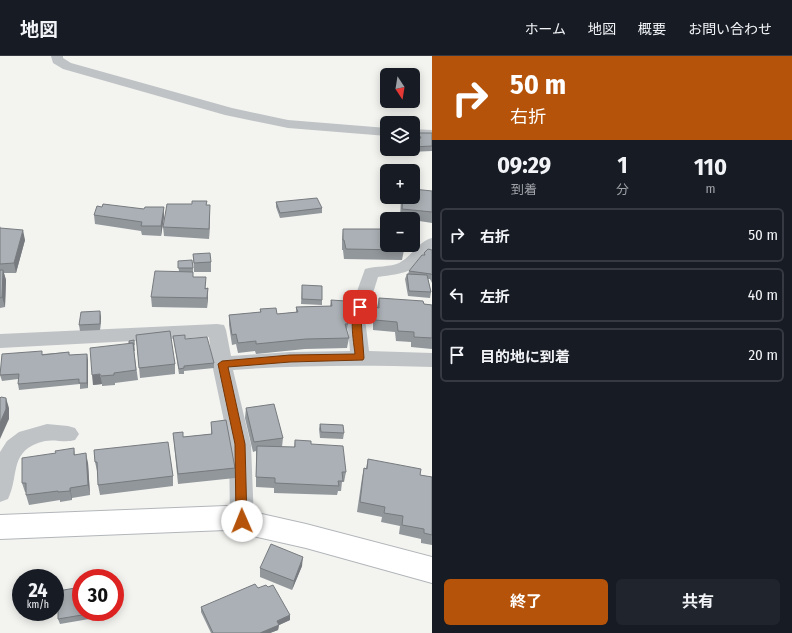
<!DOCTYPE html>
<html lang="ja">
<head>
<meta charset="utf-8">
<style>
  :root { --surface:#171b24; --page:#20242c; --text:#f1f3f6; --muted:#9ea1a6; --line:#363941; --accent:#b45309 }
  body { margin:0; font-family:"Fira Sans Condensed","Noto Sans JP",sans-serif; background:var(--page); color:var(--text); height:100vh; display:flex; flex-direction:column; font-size:15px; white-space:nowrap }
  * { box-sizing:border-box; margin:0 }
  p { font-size:13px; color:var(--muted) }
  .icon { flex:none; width:22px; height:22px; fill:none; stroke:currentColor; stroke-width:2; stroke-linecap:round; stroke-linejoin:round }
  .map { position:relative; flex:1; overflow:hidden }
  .panel { display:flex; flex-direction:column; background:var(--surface); width:360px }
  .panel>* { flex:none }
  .guide { background:#b45309; color:#fff; overflow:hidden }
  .needle { width:26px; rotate:168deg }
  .buttons { position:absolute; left:380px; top:12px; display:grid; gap:8px }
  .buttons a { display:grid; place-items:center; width:40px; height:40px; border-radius:6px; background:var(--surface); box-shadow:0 2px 10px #0003; font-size:20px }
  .speed { position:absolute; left:12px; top:513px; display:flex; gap:8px; font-size:20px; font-weight:700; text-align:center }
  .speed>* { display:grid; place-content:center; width:52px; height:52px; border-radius:50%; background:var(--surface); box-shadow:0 2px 10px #0003; line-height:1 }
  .speed small { font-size:10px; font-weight:400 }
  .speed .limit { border:6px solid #d22; background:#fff; color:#111 }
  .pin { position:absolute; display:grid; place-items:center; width:34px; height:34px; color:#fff; margin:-17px; border-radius:8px; box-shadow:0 2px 6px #0006 }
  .me { position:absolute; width:44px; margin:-22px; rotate:359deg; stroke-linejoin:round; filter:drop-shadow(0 0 3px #0008) }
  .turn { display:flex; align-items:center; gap:14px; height:84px; padding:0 12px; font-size:18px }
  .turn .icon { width:52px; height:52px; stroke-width:2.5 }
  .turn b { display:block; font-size:28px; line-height:34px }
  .eta { display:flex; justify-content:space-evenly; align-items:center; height:68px; text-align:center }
  .eta b { font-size:24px; font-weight:700; line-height:28px }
  .cta { display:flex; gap:8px; margin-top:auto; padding:8px 12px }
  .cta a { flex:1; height:46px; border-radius:6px; background:var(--accent); color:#fff; font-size:16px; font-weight:700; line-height:46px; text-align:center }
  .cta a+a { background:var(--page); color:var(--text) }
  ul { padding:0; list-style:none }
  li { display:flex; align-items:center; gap:12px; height:54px; margin:0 8px 6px; padding:0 4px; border:2px solid var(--line); border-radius:6px }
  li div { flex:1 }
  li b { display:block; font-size:15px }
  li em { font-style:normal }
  header { display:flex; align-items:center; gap:24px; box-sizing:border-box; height:56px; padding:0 20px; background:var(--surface); border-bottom:1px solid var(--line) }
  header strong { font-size:19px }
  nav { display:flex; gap:22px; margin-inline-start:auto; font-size:14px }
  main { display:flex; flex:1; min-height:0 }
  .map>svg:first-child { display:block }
</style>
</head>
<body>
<header>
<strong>地図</strong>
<nav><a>ホーム</a><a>地図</a><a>概要</a><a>お問い合わせ</a></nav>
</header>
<main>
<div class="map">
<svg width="432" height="577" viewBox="0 0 432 577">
  <rect width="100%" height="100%" fill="#f3f4f0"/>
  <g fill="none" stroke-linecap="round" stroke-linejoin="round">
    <defs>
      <path id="secondary" d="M226 450 306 468 432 501V527L306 492 226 474 0 483V459Z"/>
    </defs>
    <use href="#secondary" stroke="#b2b6ba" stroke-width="2"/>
    <g fill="#bfc3c6" fill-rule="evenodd">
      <path d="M51 0H63V2L71 7 232 52 288 64 387 72V80L288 72 225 59 63 13 53 7Z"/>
      <path d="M413 73 432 74V82L413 81Z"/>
      <path d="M432 182V196C412 217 406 217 378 221L365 263 369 295 432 297V311C365 309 300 309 233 314L251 389 254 465 250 472 242 475 234 472 230 465 229 389 212 308 209 281 0 292V278L217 268 224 269 226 274 231 300 290 296 350 295 347 263 365 213C375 210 391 211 399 207 412 200 419 185 432 182Z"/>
      <path d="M47 368 68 370 75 372 79 378 75 384C65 387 55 383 45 385 8 394 20 418 8 443L0 446V396L7 385 19 376Z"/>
    </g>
    <use href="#secondary" fill="#fff" fill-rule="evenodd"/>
  </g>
  <g fill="#92979c">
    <path d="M418 77H432V95L410 96 408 93H413V83L417 82Z"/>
    <path d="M432 135V167L413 164V163H400L401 141H413Z"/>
    <path d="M276 146 322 152V157L280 162 276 151Z"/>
    <path d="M102 151 144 153 164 151V161L161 180 142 179 141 175 95 168 94 159Z"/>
    <path d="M210 159 209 183 164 180 163 171Z"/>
    <path d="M0 170 1 173 25 184 16 217H4L6 224 5 251 0 252Z"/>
    <path d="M343 173 382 175 404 194 402 204 344 203 343 194H342V183Z"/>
    <path d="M432 194V227L430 223H428L431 236 430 242 408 240 405 223 407 218H408L409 215 424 199V197Z"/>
    <path d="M193 198 211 206V216H194Z"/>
    <path d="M178 205 193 212V221L206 232H208L207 252 152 251 151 241 179 216Z"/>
    <path d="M302 229 322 244V249L301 248Z"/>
    <path d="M379 242 432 249V293L411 291V286L396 285 395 276 373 274V261L375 251H377Z"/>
    <path d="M331 244 348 253 347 261 348 268 347 276 349 282 347 292 305 293 256 298 255 295 238 297 236 288 232 289 229 269V259L260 256V253L277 258 296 256V251L330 250Z"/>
    <path d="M101 261 100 274 80 275 79 269Z"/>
    <path d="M136 279 175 308V318L140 322Z"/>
    <path d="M173 280 185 283 214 307V312L184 315V318H179L174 286Z"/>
    <path d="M134 284 135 295H134L138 324 115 327V329L102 330V328L93 329 129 287Z"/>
    <path d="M69 296V299L88 304V332L80 333V328L19 334 18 328V323L2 325 0 319 43 298Z"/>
    <path d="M246 352 283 382 282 391H294L295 384 311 388 346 416 344 426H342L341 435H338L337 439 274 437V432L256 431V395L253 396 245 362Z"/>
    <path d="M211 366 235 412V422L178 428 173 377 183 381 211 378Z"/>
    <path d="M320 368 344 377 343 383 320 382 319 373Z"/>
    <path d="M74 392 75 399 88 407 90 439 72 442V444L60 446V444L29 449 26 439V436H25L22 427 56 397Z"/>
    <path d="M94 394 173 420V430L100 439 98 429V415H97L95 406Z"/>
    <path d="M368 403 420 419 432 421V489L421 487V483L399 478 400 470 381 466 382 461 357 456 362 422 364 412H366Z"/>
    <path d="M302 510 292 534 260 521V512Z"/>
    <path d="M268 531 290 559V564L279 569 278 574 270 577H211L201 556V551L258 532Z"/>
    <path d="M81 556H95V562L60 568 58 563Z"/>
  </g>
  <g fill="#777b7f">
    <path d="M210 149V159L209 183V173Z"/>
    <path d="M164 151V161L161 180V170Z"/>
    <path d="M23 174 25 184 16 217 14 207Z"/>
    <path d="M3 214 6 224 5 251 2 241Z"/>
    <path d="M208 232V242L207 252V242Z"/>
    <path d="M100 255 101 261 100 274Z"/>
    <path d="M87 298 88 304V332L87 327Z"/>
    <path d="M100 318 102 328 93 329 92 319Z"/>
    <path d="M6 342 9 352V363L0 383V367Z"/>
    <path d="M86 397 88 407 90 439 88 429Z"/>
    <path d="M70 432 72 442V444L70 435Z"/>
    <path d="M303 501 302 510 292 534 294 525Z"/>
    <path d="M290 559V564L277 570 279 569 278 574 270 577H260L277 565Z"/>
  </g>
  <g fill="#aab0b5" stroke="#777b7f">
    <path d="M418 77H432V90L413 91V83L421 82Z"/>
    <path d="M413 133 432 135V156L402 153 403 141H413Z"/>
    <path d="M317 142 322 152 280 157 276 146Z"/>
    <path d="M192 145H207L206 149H210L209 173 163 171 167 148H192Z"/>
    <path d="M103 148 144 153 145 151H164L161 170H141L142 166 94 159 97 150 102 151Z"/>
    <path d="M0 172 23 174 14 207 0 208Z"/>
    <path d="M343 173H382V175H387V189H402L404 194 346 193 344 184H343Z"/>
    <path d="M428 193 432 194V219L431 218 409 215 422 199H425L424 197Z"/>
    <path d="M210 197 211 206 194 207 193 198Z"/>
    <path d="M192 204 193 212H178V205Z"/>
    <path d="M0 214H3L2 241 0 242Z"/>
    <path d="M155 215 193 216V221H206L205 233 208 232 207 242 151 241Z"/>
    <path d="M407 218 427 219 431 236 409 235Z"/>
    <path d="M302 229 322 230V244L302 243Z"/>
    <path d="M379 242 423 245 424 248 432 249V282L414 281V276L398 275 397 266 375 264V251L379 252Z"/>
    <path d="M331 244 346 245 348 253H344L348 268H345L349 282 306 283 256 288V285L238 287 236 278 232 279 229 259 261 256 260 253 276 252 277 258 298 256 296 251 332 250Z"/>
    <path d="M100 255V268L79 269 81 256Z"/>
    <path d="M170 275 175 308 139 312 136 279Z"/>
    <path d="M185 279V283L207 281 214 307 184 310V312L179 313 173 280Z"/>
    <path d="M134 284V289L133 290V287H129V285Z"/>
    <path d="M133 287 136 314 114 317V319L101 320 100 318 92 319 90 292Z"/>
    <path d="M42 295V299L69 296V299L87 298V327H79V323L18 328 19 318 0 319 2 298Z"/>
    <path d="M1 341 6 342V353L0 367V342Z"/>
    <path d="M274 348 283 382 254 386 246 352Z"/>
    <path d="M226 364 235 412 178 418 173 377 183 376V381L212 378 211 366Z"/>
    <path d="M320 368 343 369 344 377 321 376Z"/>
    <path d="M295 384 311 385V388L343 390 346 416H342L343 425H338L339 430 275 427V422L256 421 257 390 295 391Z"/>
    <path d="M168 386 173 420 98 429 97 406H95L94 394Z"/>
    <path d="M74 392V399L86 397 88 429 70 432V435L58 436V435L26 439V427H22V402L56 397 55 395Z"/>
    <path d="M368 403 421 413 420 419 432 421V479L424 477V473L402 469 403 460 384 457 385 451 360 446 364 412 367 413Z"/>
    <path d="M271 488 303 501 294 525 260 512Z"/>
    <path d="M255 528 258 532 266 529 268 531 273 529 290 559 277 565 279 569 260 577H213L201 551Z"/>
    <path d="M81 531V556H94V557L58 563V535Z"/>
  </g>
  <path fill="#b45309" stroke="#753606" d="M360 248 364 251 361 263 364 302 363 304 290 306 228 311 245 388 247 465 246 469 242 470 238 469 236 465 235 388 218 308 222 305 290 299 355 298C354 288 347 252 360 248Z"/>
</svg>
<div class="buttons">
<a><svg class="needle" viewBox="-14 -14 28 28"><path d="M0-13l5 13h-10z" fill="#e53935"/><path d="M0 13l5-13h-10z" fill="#9ea1a6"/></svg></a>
<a><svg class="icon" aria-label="layers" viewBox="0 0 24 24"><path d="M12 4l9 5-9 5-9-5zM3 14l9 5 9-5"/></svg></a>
<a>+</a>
<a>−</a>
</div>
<div class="speed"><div>24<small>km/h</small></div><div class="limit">30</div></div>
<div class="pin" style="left:360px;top:251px;background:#d93025"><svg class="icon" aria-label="arrive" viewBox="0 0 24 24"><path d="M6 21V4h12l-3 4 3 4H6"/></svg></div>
<svg class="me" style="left:242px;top:465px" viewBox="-20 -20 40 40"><circle r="19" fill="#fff"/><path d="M0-13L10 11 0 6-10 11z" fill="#b45309"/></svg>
</div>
<section class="panel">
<div class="guide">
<div class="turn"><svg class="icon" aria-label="right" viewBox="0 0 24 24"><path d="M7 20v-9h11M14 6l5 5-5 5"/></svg><div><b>50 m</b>右折</div></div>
</div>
<div class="eta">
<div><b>09:29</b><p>到着</p></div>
<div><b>1</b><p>分</p></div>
<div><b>110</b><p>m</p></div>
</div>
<ul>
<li><svg class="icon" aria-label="right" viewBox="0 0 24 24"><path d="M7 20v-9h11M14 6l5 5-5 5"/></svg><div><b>右折</b></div><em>50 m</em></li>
<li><svg class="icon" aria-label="left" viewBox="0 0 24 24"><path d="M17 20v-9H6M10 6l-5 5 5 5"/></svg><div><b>左折</b></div><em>40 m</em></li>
<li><svg class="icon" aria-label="arrive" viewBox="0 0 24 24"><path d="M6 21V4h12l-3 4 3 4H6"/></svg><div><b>目的地に到着</b></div><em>20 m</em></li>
</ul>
<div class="cta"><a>終了</a><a>共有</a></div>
</section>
</main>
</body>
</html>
